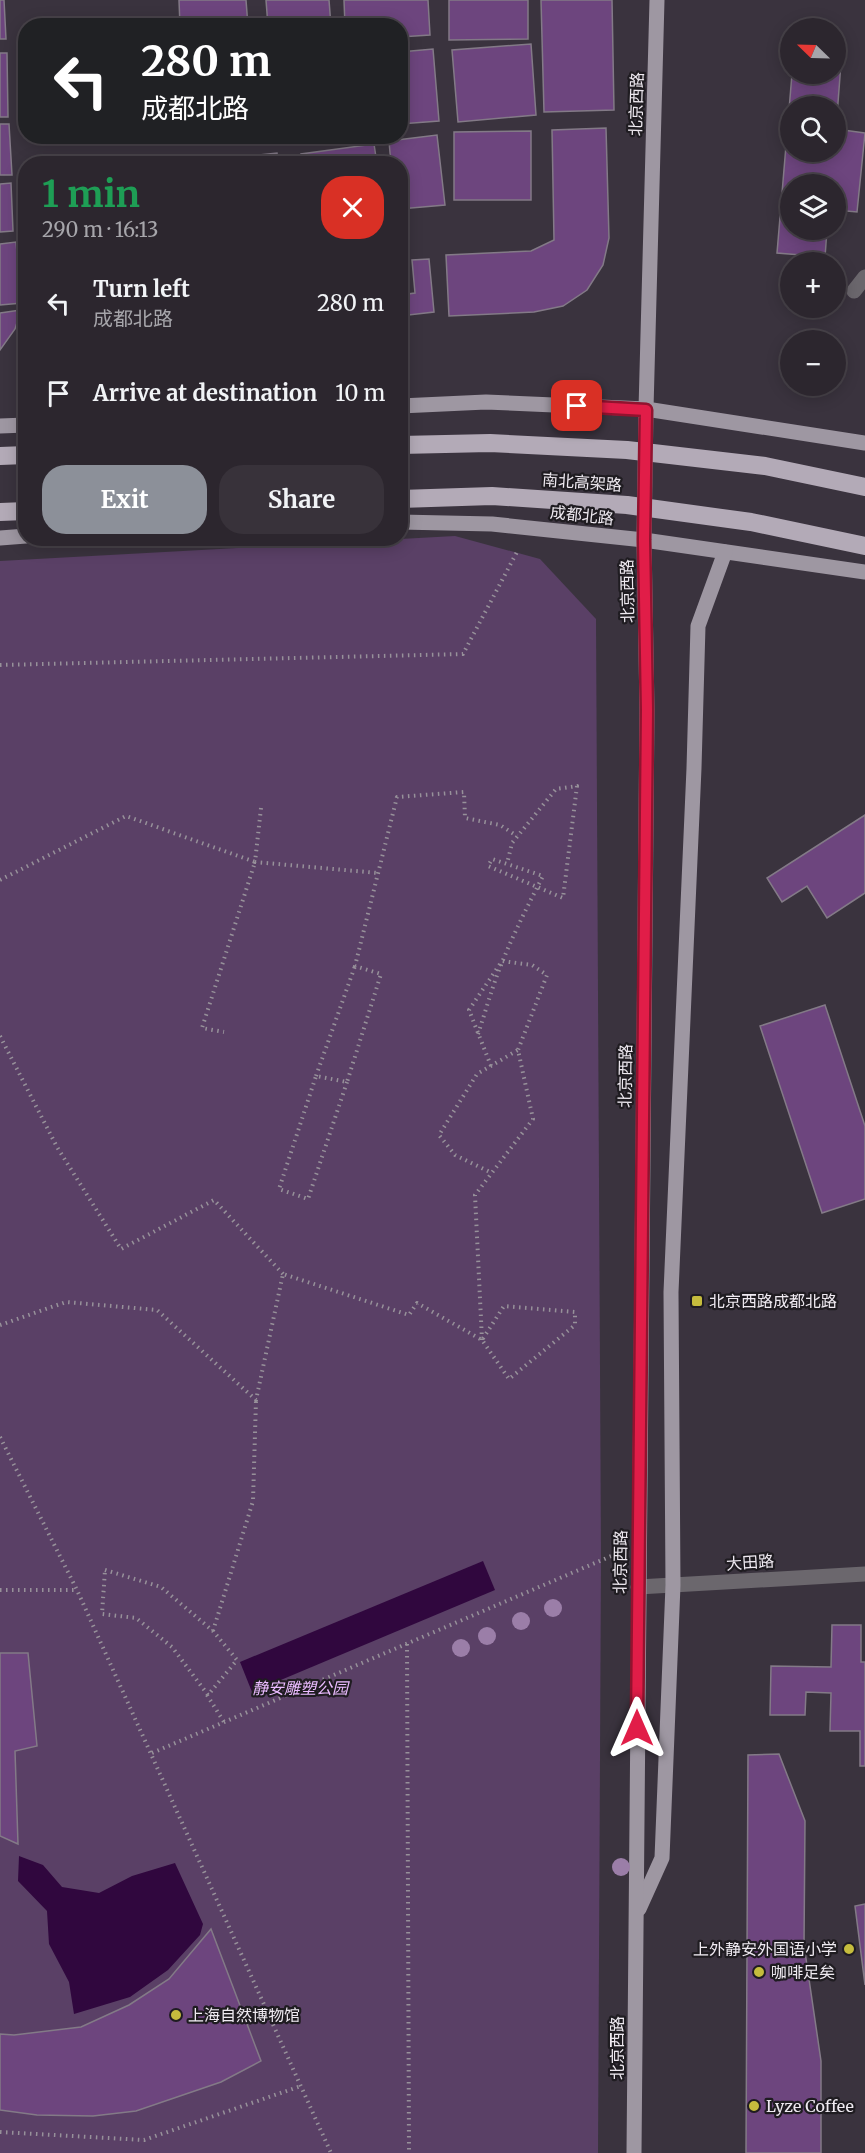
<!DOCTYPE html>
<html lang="en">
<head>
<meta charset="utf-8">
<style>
  :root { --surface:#2c262e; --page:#38323a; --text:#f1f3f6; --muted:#a6a5aa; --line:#48434a; --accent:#8c9099 }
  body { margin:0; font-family:Merriweather,"Noto Sans SC",serif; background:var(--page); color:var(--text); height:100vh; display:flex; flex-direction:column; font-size:22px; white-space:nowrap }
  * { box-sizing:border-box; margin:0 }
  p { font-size:20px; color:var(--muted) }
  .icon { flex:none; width:33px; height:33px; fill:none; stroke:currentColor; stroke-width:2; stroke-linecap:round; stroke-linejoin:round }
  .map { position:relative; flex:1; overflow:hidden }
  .drawer { position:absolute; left:18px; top:156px; width:390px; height:390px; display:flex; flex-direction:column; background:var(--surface); border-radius:24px; box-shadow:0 3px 15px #0003,0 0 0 2px var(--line) }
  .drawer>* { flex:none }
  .top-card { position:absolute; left:18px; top:18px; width:390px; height:126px; border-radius:24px; box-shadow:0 3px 15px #0003,0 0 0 2px var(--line); background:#202124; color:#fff; overflow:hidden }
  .needle { width:39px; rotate:293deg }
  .controls { position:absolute; left:780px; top:18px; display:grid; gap:12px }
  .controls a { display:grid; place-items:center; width:66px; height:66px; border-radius:50%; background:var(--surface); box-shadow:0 3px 15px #0003,0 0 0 2px var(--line); font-size:30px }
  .pin { position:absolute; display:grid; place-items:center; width:51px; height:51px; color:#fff; margin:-26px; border-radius:12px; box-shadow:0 3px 9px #0006 }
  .me { position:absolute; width:66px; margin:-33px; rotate:0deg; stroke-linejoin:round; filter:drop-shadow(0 0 4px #0008) }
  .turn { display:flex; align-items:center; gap:21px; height:126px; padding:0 24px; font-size:27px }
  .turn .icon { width:78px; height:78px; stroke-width:2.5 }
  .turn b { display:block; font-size:42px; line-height:51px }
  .round { display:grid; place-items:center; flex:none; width:63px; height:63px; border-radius:24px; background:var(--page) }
  .overview { display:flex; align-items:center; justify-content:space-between; height:102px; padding:0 24px }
  h1 { font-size:36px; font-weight:700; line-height:45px; color:#1e9e55 }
  .cta { display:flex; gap:12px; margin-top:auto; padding:12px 24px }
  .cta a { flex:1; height:69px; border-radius:24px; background:var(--accent); color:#fff; font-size:24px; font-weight:700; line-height:69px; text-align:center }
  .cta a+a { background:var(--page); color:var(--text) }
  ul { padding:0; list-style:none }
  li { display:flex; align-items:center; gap:18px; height:90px; padding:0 24px }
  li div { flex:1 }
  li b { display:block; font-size:22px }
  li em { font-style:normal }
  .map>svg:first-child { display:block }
</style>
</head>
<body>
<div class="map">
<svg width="865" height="2153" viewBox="0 0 865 2153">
  <rect width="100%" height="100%" fill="#3a333e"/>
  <path fill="#5a4066" d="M455 536 540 559 596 619 601 1558 598 2153H0V561Z"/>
  <g fill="#30073e">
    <path d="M483 1561 495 1590 252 1692 240 1662Z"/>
    <path d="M19 1856 43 1865 62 1887 99 1893 132 1876 175 1863 203 1924 200 1935 168 1970 130 1997 74 2014 69 1982 49 1944 47 1911 18 1881Z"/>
  </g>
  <g fill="#6d457e" stroke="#837a87" stroke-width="1.5" fill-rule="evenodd">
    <path d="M0 0H4L6 39H0Z"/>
    <path d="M179 0H246L248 26H180Z"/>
    <path d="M266 0H329L331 26H268Z"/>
    <path d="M344 0H428L430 35 400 37V26H345Z"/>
    <path d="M449 0H528V39L449 40Z"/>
    <path d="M541 0H612L614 110 544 112Z"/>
    <path d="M531 44 536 115 458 122 452 50Z"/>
    <path d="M433 49 439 121 400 124V52Z"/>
    <path d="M0 53H7L8 117H0Z"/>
    <path d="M836 62 841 63 836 129 865 133 857 212 836 210V184H790V230H827L825 257 777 253 792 74H836ZM790 106H836V152H790Z"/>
    <path d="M0 124H9L12 175H0Z"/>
    <path d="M606 128 609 238 603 265 587 290 563 306 534 312 449 316 446 255 531 251 554 240 552 130Z"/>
    <path d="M531 131V200H454V132Z"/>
    <path d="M437 135 445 205 400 209V164H391L389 141Z"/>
    <path d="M374 144 377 164H302L301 154Z"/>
    <path d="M277 153 278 164H199L198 162Z"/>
    <path d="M11 183 13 231 0 232V184Z"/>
    <path d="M16 242 22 303 0 305V244Z"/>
    <path d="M429 259 434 312 400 316V295L415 293 412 260Z"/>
    <path d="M21 310 15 329 0 350V313Z"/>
    <path d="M865 815V893L827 918 807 886 782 902 767 878Z"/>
    <path d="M825 1005 865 1126V1199L822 1213 760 1026Z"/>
    <path d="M832 1625H861V1662H865V1766H860V1731H830L831 1693 806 1692 805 1715H770L771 1666 831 1667Z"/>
    <path d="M0 1653H28L37 1746 15 1751 18 1844 0 1836Z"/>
    <path d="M779 1754 805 1821 804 1945 821 2061V2153H746L748 1755Z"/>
    <path d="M865 1904V1985L855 1906Z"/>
    <path d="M211 1929 261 2061 221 2082 136 2111 93 2116 37 2115 0 2110V2034L14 2035 81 2027 129 2005 169 1979Z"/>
  </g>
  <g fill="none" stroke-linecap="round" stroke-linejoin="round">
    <g stroke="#97919a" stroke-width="4" stroke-dasharray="1.5 4.5" stroke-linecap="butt">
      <path d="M0 665 463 654 518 550"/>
      <path d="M261 808 255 862 378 873"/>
      <path d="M0 880 126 816 255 862 202 1028 224 1032"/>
      <path d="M478 1034C486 1010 493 984 503 960 515 931 529 903 543 876L492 859 488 866 563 898 577 786 556 789 512 843 507 864"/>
      <path d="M0 1036 57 1147 121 1249 214 1200 283 1274"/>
      <path d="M491 1066 469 1010 502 961 532 965 547 975 518 1050"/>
      <path d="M316 1076 355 966"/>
      <path d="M347 1082 308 1199 279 1189 316 1076 347 1082 381 974 355 966 397 797 464 792 465 818 500 825 517 836"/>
      <path d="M0 1325 66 1302 157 1310 256 1400 283 1274 409 1315 417 1303 482 1340 509 1379 575 1325V1312L504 1306 482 1340"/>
      <path d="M482 1340 475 1195 533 1119 518 1050 477 1074 439 1135 455 1155 492 1173"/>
      <path d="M0 1437 77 1590 331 2153"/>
      <path d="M105 1570 161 1587 213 1631 237 1660 208 1695 172 1647 136 1618 102 1614Z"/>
      <path d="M0 1590H77"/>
      <path d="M213 1631 253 1501 256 1400"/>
      <path d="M407 1644 409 2153"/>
      <path d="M207 1695 224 1722"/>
      <path d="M152 1753 616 1554"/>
      <path d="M0 2132 144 2140 301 2086"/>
    </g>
    <g stroke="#6b676d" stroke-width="15">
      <path d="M854 291 865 277"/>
      <path d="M638 1587 865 1574"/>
    </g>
    <g stroke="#9e97a2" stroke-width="15">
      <path d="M400 406 486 402 646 409 865 443"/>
      <path d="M0 426 26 425"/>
      <path d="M400 522 492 524 644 540 865 572"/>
      <path d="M0 538 26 536"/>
      <path d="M639 1909 662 1858 673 1585 671 1292 694 768 698 626 725 552"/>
      <path d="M634 2153 647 710 644 540 646 409 657 0"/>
    </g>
    <g stroke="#b3aab7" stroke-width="18">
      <path d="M400 445 490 443 627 450 765 466 865 487"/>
      <path d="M0 456 26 455"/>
      <path d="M400 499 492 496 627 505 751 522 865 546"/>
      <path d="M0 512 26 511"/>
    </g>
  </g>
  <g fill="#9b7ea8">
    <circle cx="553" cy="1608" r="9"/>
    <circle cx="521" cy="1621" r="9"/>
    <circle cx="487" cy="1636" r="9"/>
    <circle cx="461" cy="1648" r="9"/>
    <circle cx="621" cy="1867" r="9"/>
  </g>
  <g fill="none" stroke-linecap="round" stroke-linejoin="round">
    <defs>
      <path id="route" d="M577 406 646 410 644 540 647 710 637 1728"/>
    </defs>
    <use href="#route" stroke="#92132f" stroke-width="15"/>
    <use href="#route" stroke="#e11d48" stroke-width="10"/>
  </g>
  <g fill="#c5bc3d" stroke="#1f1c21" stroke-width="2">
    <rect x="691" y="1295" width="12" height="12" rx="3"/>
    <circle cx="849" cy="1949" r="6"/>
    <circle cx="759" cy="1972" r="6"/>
    <circle cx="176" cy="2015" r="6"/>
    <circle cx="754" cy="2106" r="6"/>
  </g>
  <g text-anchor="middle" stroke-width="4.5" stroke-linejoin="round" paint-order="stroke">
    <g font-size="16" fill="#efeaf1" stroke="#1f1c21">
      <text transform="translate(636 104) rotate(-88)" y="6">北京西路</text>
      <text transform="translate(582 482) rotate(4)" y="6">南北高架路</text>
      <text transform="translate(582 515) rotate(6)" y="6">成都北路</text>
      <text transform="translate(627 591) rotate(-91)" y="6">北京西路</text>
      <text transform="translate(625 1076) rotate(-89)" y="6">北京西路</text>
      <text transform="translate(620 1562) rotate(-89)" y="6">北京西路</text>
      <text transform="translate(750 1562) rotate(-4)" y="6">大田路</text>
      <text transform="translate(617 2048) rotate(-90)" y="6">北京西路</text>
    </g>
    <g font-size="16" fill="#efeaf1" stroke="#1f1c21" text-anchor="start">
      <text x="709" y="1307">北京西路成都北路</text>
      <text x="837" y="1955" text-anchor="end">上外静安外国语小学</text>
      <text x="771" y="1978">咖啡足矣</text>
      <text x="188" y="2021">上海自然博物馆</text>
      <text x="766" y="2112">Lyze Coffee</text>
    </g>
    <g font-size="16" font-style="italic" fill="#eabbff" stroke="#1f1c21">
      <text x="300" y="1694">静安雕塑公园</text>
    </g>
  </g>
</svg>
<div class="controls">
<a><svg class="needle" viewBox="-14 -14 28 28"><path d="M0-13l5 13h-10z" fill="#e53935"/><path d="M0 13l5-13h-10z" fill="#a6a5aa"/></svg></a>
<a><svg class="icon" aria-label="search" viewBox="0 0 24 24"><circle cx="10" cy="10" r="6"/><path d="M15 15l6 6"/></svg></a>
<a><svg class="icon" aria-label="layers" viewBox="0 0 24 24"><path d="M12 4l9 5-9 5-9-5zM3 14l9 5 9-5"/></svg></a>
<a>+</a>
<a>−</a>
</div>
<div class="pin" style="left:577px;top:406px;background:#d93025"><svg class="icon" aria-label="arrive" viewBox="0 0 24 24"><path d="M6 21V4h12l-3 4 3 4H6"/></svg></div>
<svg class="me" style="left:637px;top:1728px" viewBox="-20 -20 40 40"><path d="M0-17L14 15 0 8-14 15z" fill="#e11d48" stroke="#fff" stroke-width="4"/></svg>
<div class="top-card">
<div class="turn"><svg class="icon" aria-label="left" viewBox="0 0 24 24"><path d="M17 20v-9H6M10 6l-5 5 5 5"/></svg><div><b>280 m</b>成都北路</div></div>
</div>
<section class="drawer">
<div class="overview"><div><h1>1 min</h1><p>290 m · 16:13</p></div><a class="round" style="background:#d93025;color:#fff"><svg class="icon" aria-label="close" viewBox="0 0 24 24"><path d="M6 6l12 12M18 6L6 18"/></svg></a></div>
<ul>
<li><svg class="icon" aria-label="left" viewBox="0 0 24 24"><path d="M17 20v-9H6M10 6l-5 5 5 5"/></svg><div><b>Turn left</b><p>成都北路</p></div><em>280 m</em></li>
<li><svg class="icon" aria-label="arrive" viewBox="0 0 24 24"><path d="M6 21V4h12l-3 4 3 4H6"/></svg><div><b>Arrive at destination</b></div><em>10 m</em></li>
</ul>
<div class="cta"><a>Exit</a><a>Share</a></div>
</section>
</div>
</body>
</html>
